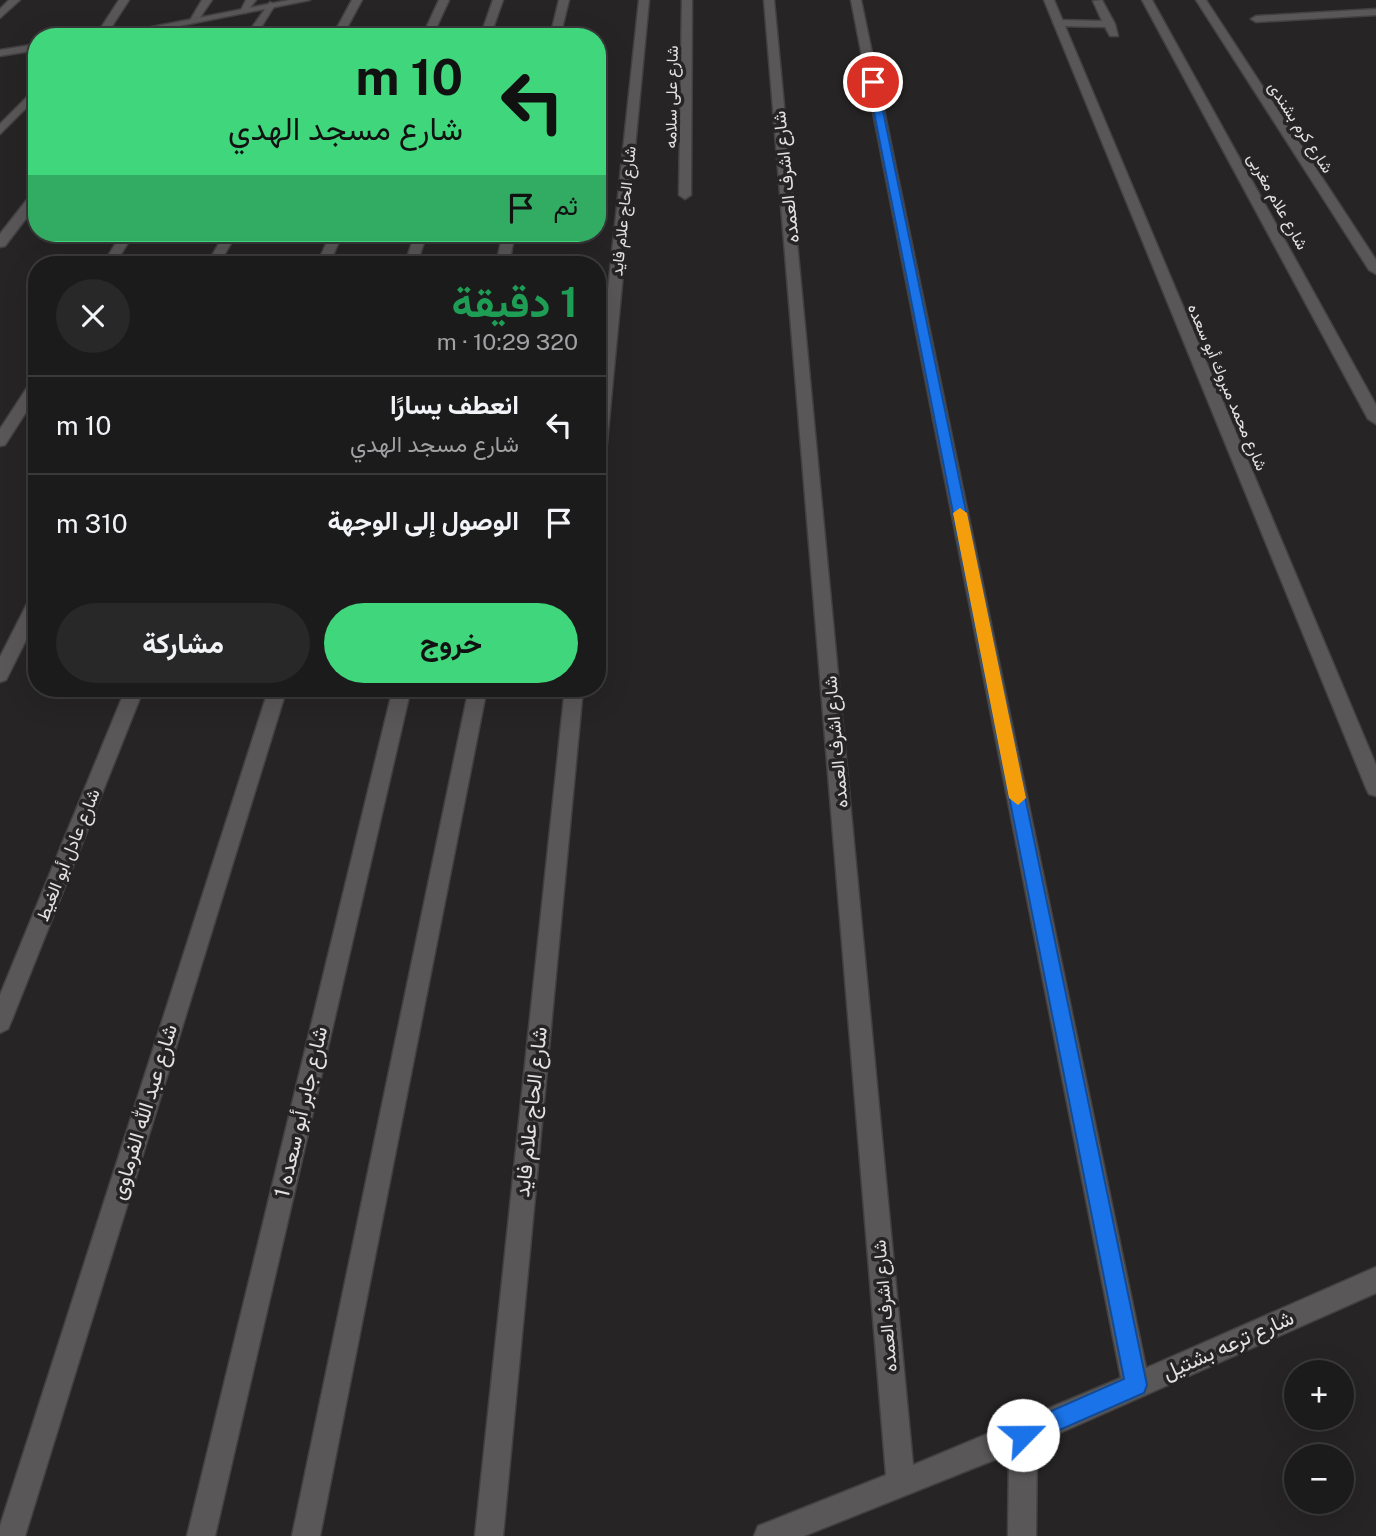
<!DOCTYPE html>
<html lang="ar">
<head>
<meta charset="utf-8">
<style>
  :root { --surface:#1c1b1c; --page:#292829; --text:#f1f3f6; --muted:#a0a1a3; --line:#3a393b; --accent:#40d77c }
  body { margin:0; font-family:"Public Sans",Vazirmatn,sans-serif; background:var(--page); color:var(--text); direction:rtl; height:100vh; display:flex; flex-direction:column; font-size:26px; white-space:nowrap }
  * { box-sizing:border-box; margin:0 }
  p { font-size:23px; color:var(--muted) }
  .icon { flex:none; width:38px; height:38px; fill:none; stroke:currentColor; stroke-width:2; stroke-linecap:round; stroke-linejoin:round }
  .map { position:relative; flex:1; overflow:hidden; direction:ltr }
  .side { position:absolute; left:28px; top:256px; width:578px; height:441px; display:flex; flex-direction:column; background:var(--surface); border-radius:28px; box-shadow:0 7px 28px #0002,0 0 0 2px var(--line); direction:rtl }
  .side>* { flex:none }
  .top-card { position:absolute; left:28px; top:28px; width:578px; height:214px; border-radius:28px; box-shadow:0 7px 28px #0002,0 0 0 2px var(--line); direction:rtl; background:#40d77c; color:#111; overflow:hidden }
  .buttons { position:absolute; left:1284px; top:1360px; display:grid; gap:14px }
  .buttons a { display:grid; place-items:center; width:70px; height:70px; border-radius:50%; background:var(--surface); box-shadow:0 7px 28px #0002,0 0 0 2px var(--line); font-size:35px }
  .pin { position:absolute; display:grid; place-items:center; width:60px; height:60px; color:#fff; margin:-30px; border:4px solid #fff; border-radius:50%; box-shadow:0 2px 7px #0007 }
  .me { position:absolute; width:77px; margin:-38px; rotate:67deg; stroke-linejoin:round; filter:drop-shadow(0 0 5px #0008) }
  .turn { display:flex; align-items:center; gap:24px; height:147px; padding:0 28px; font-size:32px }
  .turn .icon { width:91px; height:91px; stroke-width:2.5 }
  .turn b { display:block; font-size:49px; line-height:60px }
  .then { display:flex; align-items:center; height:66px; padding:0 28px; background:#0003; gap:14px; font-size:26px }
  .round { display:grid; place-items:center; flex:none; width:74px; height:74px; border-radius:37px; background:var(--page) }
  .head { display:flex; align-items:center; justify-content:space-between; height:119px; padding:0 28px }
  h1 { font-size:42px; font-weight:700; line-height:52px; color:#1e9e55 }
  .primary-button { display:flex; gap:14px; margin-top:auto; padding:14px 28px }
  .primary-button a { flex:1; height:80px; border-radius:42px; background:var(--accent); color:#111; font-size:28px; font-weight:700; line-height:80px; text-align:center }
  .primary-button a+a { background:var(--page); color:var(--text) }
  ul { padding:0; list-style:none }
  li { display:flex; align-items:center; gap:21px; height:98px; padding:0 28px; border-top:2px solid var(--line) }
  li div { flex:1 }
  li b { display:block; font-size:26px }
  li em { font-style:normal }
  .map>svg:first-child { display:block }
</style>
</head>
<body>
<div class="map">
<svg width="1376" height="1536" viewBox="0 0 1376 1536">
  <rect width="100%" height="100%" fill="#262425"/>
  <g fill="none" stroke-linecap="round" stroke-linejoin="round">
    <defs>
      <path id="service" d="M1102 0 1115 24 1118 36H1110L1105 27 1058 26 1053 23 1058 20 1102 21 1093 1Z"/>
      <g id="minor">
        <path d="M9 0H20L0 18V9Z"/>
        <path d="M119 0H129L105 37H95Z"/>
        <path d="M202 0H212L197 22H189Z"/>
        <path d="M246 0H256L246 13 241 10Z"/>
        <path d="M352 0H362L342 37H332Z"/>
        <path d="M439 0H449L432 37H422Z"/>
        <path d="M493 0H503L490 37H480Z"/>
        <path d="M559 0H569L560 37H550Z"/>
        <path d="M639 0H649L605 463 597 468V393Z"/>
        <path d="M682 0H692L691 195 685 199 679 195Z"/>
        <path d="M764 0H774L913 1465 1121 1378 851 0H861L1146 1368 1376 1267V1293L1037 1443 1036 1536H1008L1009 1454 804 1536H754L758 1526 886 1475Z"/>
        <path d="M1044 0H1054L1376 765V796L1369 794 1366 788Z"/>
        <path d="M1142 0H1152L1376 405V424L1368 419Z"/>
        <path d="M1196 0H1206L1376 260V274L1369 270Z"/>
        <path d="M270 2 275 5 255 37H245Z"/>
        <path d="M1376 9V15L1256 22 1251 19 1256 16Z"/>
        <path d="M37 87V97L0 134V124Z"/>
        <path d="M37 191V204L5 246 0 247V234L33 192Z"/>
        <path d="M122 233H134L115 264H103Z"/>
        <path d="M225 233H237L219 264H207Z"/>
        <path d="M331 233H343L329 264H317Z"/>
        <path d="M415 233H427L417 264H405Z"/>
        <path d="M503 233H515L509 264H496Z"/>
        <path d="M37 379V395L5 445 0 446V429L32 380Z"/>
        <path d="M37 594V618L6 680 0 682V657L31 596Z"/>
        <path d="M126 688H144L11 1022 8 1029 0 1033V995Z"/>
        <path d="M269 688H287L25 1536H0V1526Z"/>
        <path d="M393 688H411L215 1536H187Z"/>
        <path d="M469 688H487L320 1536H292Z"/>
        <path d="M565 688H583L503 1536H475Z"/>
      </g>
      <g id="tertiary">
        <path d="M289 0H310L124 37H101Z"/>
        <path d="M37 44V50L0 56V50Z"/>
      </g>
    </defs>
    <use href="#service" stroke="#424041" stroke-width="3"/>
    <use href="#minor" stroke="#424041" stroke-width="3"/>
    <use href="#tertiary" stroke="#424041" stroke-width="3"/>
    <use href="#service" fill="#595758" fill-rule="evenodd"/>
    <use href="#minor" fill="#595758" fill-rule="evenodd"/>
    <use href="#tertiary" fill="#595758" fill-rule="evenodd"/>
  </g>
  <path fill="#1a73e8" stroke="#114b97" stroke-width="2" d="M873 79 877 82 1147 1385 1144 1393 1023 1446 1015 1443 1012 1435 1015 1427 1124 1379 868 82Z"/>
  <path fill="#f59e0b" d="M960 508 967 513 1026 798 1018 805 1009 798 953 513Z"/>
  <g text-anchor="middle" stroke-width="7" stroke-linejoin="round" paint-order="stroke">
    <g font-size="16" fill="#e3e2e3" stroke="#262425">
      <text transform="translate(671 97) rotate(-89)" y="6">شارع على سلامه</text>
      <text transform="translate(1301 127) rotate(57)" y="6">شارع كرم بشندى</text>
      <text transform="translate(1278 201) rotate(61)" y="6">شارع علام مغربى</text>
      <text transform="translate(623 211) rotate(-84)" y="6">شارع الحاج علام فايد</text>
      <text transform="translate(1228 387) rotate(67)" y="6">شارع محمد مبروك أبو سعده</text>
    </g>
    <g font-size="18" fill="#e3e2e3" stroke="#262425">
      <text transform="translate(786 177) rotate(-96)" y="6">شارع اشرف العمده</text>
      <text transform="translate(836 742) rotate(-95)" y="6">شارع اشرف العمده</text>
      <text transform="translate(68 855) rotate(-68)" y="6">شارع عادل أبو الغيط</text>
      <text transform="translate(885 1306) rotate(-95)" y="6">شارع اشرف العمده</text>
    </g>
    <g font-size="21" fill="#e3e2e3" stroke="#262425">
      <text transform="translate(144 1112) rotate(-73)" y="7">شارع عبد الله الفرماوى</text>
      <text transform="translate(301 1112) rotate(-77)" y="7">شارع جابر أبو سعده 1</text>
      <text transform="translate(531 1112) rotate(-84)" y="7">شارع الحاج علام فايد</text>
      <text transform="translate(1228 1345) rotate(-24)" y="7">شارع ترعه بشتيل</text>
    </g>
  </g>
</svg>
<div class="buttons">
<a>+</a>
<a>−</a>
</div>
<div class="pin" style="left:873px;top:82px;background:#d93025"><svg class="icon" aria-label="arrive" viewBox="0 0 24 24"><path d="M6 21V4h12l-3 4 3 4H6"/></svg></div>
<svg class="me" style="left:1023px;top:1435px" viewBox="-20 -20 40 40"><circle r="19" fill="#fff"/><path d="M0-13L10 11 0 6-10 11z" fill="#1a73e8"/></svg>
<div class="top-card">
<div class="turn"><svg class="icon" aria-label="left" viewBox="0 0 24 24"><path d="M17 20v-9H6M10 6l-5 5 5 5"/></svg><div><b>10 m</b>شارع مسجد الهدي</div></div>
<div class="then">ثم<svg class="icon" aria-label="arrive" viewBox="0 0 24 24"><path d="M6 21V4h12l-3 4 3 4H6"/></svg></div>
</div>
<section class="side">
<div class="head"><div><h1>1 دقيقة</h1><p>320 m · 10:29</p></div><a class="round"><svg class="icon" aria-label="close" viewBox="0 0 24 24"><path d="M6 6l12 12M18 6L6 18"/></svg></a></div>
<ul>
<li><svg class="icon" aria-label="left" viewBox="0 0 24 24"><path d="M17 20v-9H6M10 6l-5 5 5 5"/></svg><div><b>انعطف يسارًا</b><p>شارع مسجد الهدي</p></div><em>10 m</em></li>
<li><svg class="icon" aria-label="arrive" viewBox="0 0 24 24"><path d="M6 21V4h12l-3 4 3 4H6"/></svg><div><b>الوصول إلى الوجهة</b></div><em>310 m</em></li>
</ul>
<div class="primary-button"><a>خروج</a><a>مشاركة</a></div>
</section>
</div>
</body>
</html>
